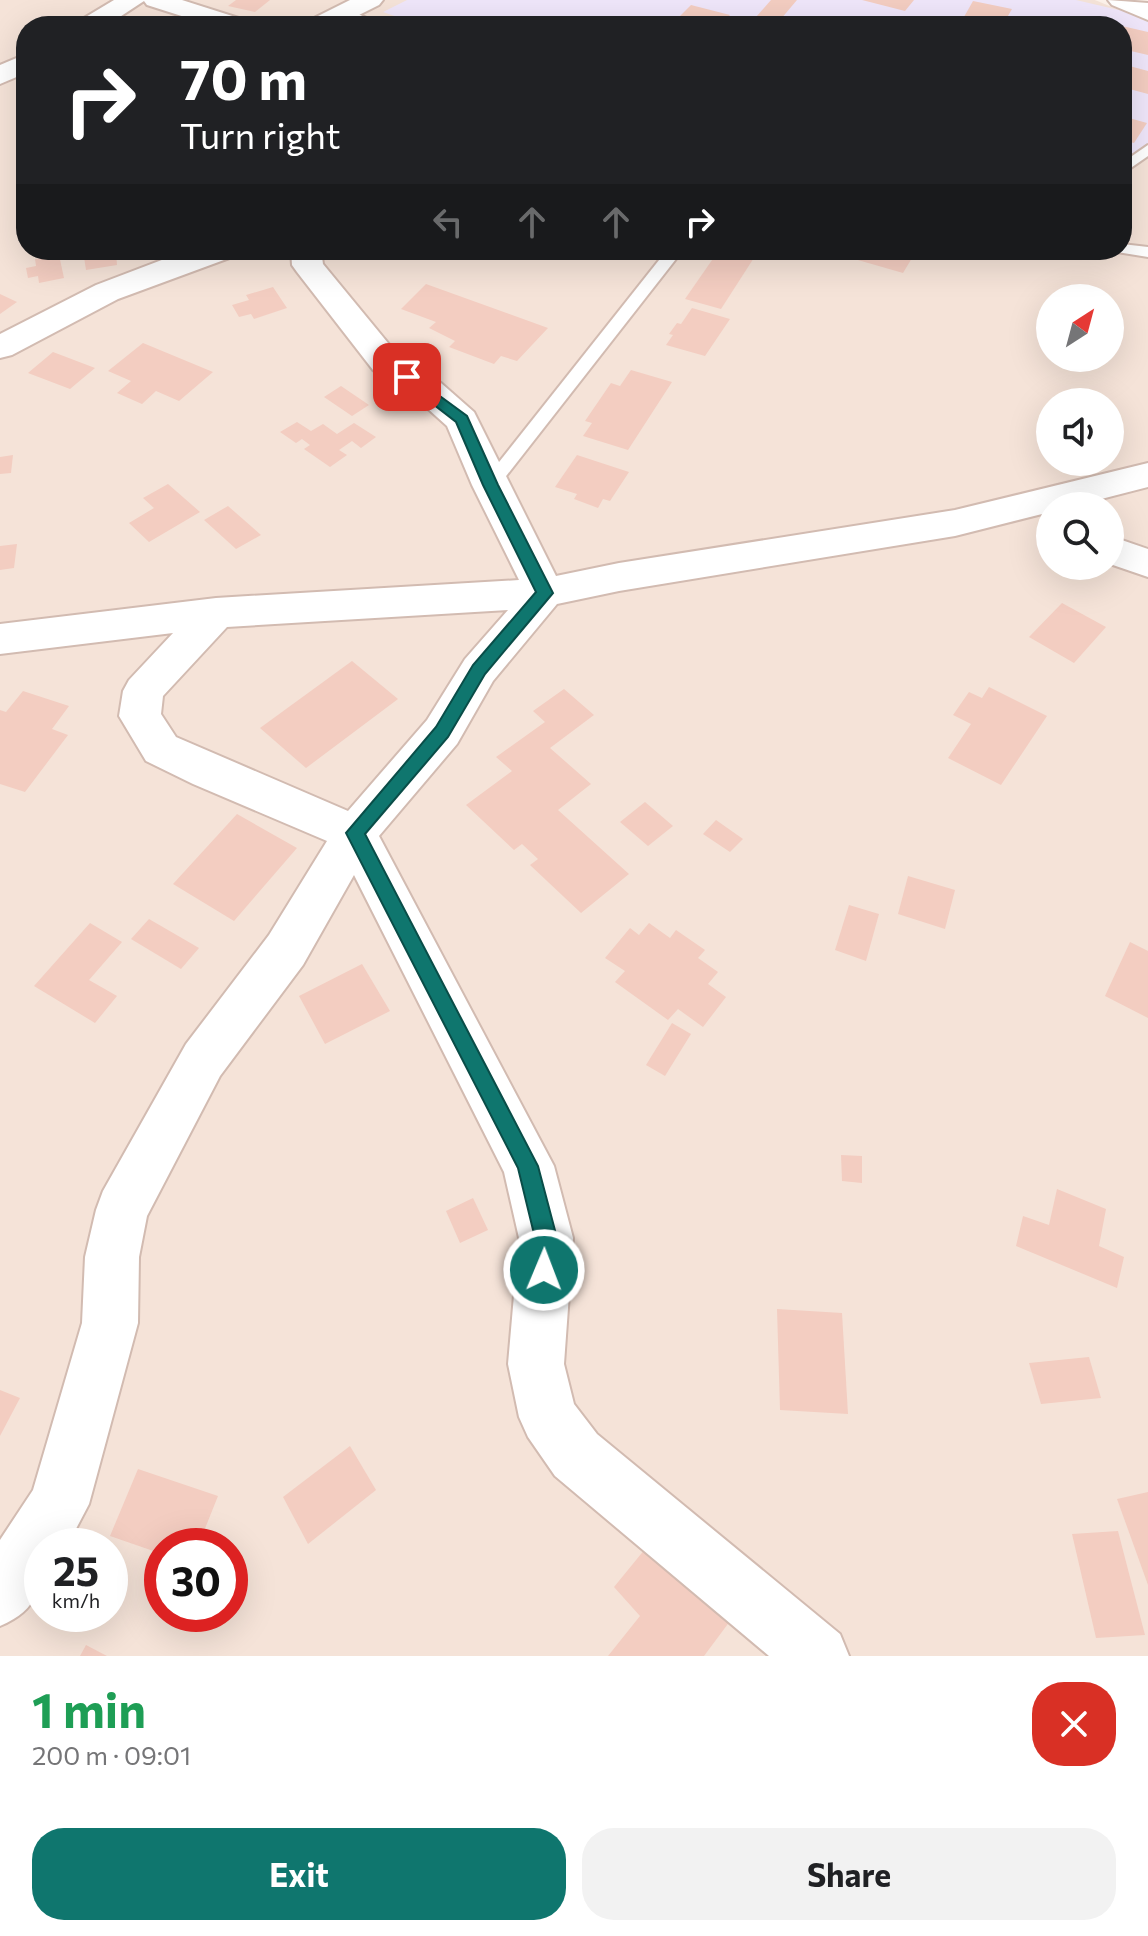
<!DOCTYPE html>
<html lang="en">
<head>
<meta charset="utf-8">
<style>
  :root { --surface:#fff; --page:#f2f2f2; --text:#202124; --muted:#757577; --accent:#0f766e }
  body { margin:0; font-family:Commissioner,sans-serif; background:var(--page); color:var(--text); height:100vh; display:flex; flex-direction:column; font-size:30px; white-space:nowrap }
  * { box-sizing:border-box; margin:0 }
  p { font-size:26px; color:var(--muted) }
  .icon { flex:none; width:44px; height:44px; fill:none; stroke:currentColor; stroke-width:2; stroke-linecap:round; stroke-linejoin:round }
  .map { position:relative; height:1656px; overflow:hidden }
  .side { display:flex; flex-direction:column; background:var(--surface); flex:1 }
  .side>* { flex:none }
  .guide { position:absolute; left:16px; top:16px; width:1116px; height:244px; border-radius:32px; box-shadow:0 8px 32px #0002; background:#202124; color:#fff; overflow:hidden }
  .needle { width:52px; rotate:36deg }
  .buttons { position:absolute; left:1036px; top:284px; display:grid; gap:16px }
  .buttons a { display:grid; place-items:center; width:88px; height:88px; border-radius:50%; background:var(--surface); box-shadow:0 8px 32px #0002; font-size:40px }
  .speed { position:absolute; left:24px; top:1528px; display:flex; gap:16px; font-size:40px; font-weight:700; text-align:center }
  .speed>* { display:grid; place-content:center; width:104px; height:104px; border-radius:50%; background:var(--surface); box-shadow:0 8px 32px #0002; line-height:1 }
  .speed small { font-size:20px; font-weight:400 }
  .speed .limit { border:12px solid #d22; background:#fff; color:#111 }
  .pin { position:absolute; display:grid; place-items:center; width:68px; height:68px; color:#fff; margin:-34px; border-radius:16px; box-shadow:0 4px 12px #0006 }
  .me { position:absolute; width:88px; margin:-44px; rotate:1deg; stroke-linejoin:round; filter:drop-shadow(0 0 6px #0008) }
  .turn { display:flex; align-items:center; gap:28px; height:168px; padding:0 32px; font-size:36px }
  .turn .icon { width:104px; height:104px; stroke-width:2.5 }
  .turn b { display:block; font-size:56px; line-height:68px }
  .lanes { display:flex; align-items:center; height:76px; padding:0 32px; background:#0003; justify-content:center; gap:40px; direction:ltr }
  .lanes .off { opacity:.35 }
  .round { display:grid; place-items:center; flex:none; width:84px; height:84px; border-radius:32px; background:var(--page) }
  .head { display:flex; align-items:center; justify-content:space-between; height:136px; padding:0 32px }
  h1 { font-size:48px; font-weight:700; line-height:60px; color:#1e9e55 }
  .primary-button { display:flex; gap:16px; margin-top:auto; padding:16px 32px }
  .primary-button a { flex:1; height:92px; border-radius:32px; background:var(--accent); color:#fff; font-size:32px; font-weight:700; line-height:92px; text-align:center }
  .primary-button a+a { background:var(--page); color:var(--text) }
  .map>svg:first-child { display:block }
</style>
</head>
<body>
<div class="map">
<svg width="1148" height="1656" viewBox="0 0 1148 1656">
  <rect width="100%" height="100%" fill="#fdf2ea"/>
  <path fill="#f5e3d8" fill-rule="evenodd" d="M0 0H1095L1148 22V1656H0ZM26 26H1122V250H26ZM1050 298H1110V358H1050ZM1050 402H1110V462H1050ZM1050 506H1110V566H1050ZM42 1546H110V1614H42ZM162 1546H230V1614H162Z"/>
  <path fill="#efe6fa" d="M407 0H1076L1123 11 1148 22V150L1122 172V26H423L383 12Z"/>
  <g fill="#f3cdc1">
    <path d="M236 0H270L255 12 228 6Z"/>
    <path d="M771 0H797L775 26H748Z"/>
    <path d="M862 0H914L905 11Z"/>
    <path d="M973 1 1012 9 1002 26 960 24Z"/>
    <path d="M691 5 730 15 720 26H670Z"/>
    <path d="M1122 26 1148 32V55L1122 49Z"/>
    <path d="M1122 64 1148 71V94L1122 87Z"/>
    <path d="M1122 116 1147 123 1134 143 1122 140Z"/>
    <path d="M719 250H759L721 309 685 299Z"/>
    <path d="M792 250H814L807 260 789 255Z"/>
    <path d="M823 250H882L912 258 903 273Z"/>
    <path d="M116 252 117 265 86 270 84 257Z"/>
    <path d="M59 255 64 278 39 283 38 276 28 278 26 268 36 266 35 259Z"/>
    <path d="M426 284 548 328 517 361 501 356 494 364 449 347 455 341 429 328 436 322 401 309Z"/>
    <path d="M273 287 287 308 254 319 251 314 239 317 232 305 249 300 246 295Z"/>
    <path d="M0 294 17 302 0 314Z"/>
    <path d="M692 308 730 319 705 356 666 345 673 335 669 334 677 323 681 324Z"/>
    <path d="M143 343 213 372 179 401 156 391 142 404 117 393 131 381 108 371Z"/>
    <path d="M53 352 95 368 70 389 28 373Z"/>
    <path d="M631 370 672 382 628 450 583 436 592 423 585 421 611 383 620 386Z"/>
    <path d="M341 386 369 405 352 416 324 397Z"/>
    <path d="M297 422 311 431 323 424 337 434 354 423 376 437 361 448 352 441 339 450 347 455 330 467 304 449 310 445 302 439 296 443 280 432Z"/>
    <path d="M13 455 11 473 0 474V457Z"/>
    <path d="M577 455 629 472 610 501 603 499 598 508 574 499 577 494 555 487Z"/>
    <path d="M168 484 200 512 149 542 129 523 154 508 143 498Z"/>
    <path d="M228 506 261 535 236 549 204 520Z"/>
    <path d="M17 544 14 568 0 570V546Z"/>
    <path d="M1062 603 1106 627 1074 663 1029 637Z"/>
    <path d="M352 661 398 699 306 768 260 728Z"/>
    <path d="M989 687 1047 716 1001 785 948 758 971 724 953 715 969 692 982 698Z"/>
    <path d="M564 689 594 715 550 748 591 784 558 810 629 874 581 913 530 865 538 859 522 844 514 850 466 805 512 771 496 757 545 722 533 711Z"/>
    <path d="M23 691 69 706 52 729 68 735 25 792 0 784V710L6 712Z"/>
    <path d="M645 802 673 826 648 846 620 822Z"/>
    <path d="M237 814 297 848 234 921 173 884Z"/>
    <path d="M716 820 743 839 730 852 703 834Z"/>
    <path d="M908 876 955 890 945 929 898 914Z"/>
    <path d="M849 905 879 914 866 961 835 950Z"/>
    <path d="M149 919 199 948 181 969 131 939Z"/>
    <path d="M90 923 122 942 89 980 117 996 95 1023 34 986Z"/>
    <path d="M649 923 670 938 676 930 705 950 698 958 718 972 708 984 726 997 703 1027 678 1009 668 1020 615 982 625 971 605 958 630 928 639 935Z"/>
    <path d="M1130 942 1148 951V1018L1105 996Z"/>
    <path d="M362 964 390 1011 325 1044 299 996Z"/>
    <path d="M672 1023 691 1034 665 1076 646 1065Z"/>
    <path d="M841 1155 862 1156V1183L842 1181Z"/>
    <path d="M1057 1189 1106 1209 1099 1246 1124 1257 1117 1288 1016 1246 1023 1216 1049 1225Z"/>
    <path d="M473 1198 488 1230 460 1243 446 1211Z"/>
    <path d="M777 1309 842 1313 848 1414 780 1410Z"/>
    <path d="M1089 1357 1101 1398 1041 1404 1029 1363Z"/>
    <path d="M0 1390 20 1398 0 1436Z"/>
    <path d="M350 1446 376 1490 308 1544 283 1497Z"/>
    <path d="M138 1469 218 1496 198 1546H162V1554L110 1536Z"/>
    <path d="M1148 1492V1585L1117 1499Z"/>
    <path d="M1118 1531 1145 1635 1096 1638 1072 1534Z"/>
    <path d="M659 1532 736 1613 704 1656H608L640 1616 614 1587Z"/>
    <path d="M86 1645 107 1656H80Z"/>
  </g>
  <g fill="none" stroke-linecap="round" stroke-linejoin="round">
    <defs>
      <g id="service">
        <path d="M340 9H348L383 26H366L340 15Z"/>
        <path d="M1148 145V156L1122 174V163Z"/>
        <path d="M1122 244 1148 247V257L1117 252 1115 250H1122Z"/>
        <path d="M667 250H683L496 489H484L481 485 484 481Z"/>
      </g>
      <g id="minor">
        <path d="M114 0H182L248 21 252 26H213L147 5 144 1 106 26H75L79 21Z"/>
        <path d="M350 0H383L379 5 337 26H304L308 21Z"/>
        <path d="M26 54V73L0 84V65Z"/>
        <path d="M188 250H236L232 257 118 299 12 355 0 358V334L96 285Z"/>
        <path d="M291 250H321L323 264 397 354 441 383 474 412 556 576 619 563 955 510 1148 463V487L1074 506H1050V512L955 536 619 591 557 604 493 681 457 744 379 836 554 1166 573 1238 564 1364 574 1404 597 1434 840 1634 849 1656H769L555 1476 528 1437 519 1417 508 1364 519 1238 504 1172 354 875 303 965 220 1076 147 1216 139 1257 138 1323 89 1504 67 1546H42C42 1586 40 1609 0 1626V1540L33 1490 82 1323 85 1257 96 1210 103 1191 186 1044 269 935 327 841 193 784 146 761 119 716 123 691 129 680 173 633 0 654V624L216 598 519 580 472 485 447 426 417 399 373 370 297 272 292 265ZM508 610 465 659 427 720 348 811 176 737 161 714 163 696 227 627Z"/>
        <path d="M1110 536 1148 549V577L1110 564Z"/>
      </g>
      <path id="tertiary" d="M1108 0 1148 3V20L1112 5Z"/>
    </defs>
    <use href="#service" stroke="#d2bbb1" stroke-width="4"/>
    <use href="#minor" stroke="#d2bbb1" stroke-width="4"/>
    <use href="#tertiary" stroke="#d2bbb1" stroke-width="4"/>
    <use href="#service" fill="#fff" fill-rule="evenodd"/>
    <use href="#minor" fill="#fff" fill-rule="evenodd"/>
    <use href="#tertiary" fill="#fff" fill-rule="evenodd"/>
  </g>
  <path fill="#0f766e" stroke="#0a4d48" stroke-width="2" d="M407 372 467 416 498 485 553 593 485 674 448 737 365 834 538 1166 557 1238 552 1278 544 1281 536 1278 533 1270 535 1238 518 1168 346 833 436 727 473 665 536 592 483 485 456 422 402 380 400 377Z"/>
</svg>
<div class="buttons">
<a><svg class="needle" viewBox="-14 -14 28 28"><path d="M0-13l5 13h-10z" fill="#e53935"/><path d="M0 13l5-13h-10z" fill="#757577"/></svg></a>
<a><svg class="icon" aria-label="sound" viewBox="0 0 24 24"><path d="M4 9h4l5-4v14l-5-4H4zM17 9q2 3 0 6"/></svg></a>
<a><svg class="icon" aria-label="search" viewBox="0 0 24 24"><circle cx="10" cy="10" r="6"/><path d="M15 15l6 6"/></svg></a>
</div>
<div class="speed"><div>25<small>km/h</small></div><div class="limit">30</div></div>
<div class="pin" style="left:407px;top:377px;background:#d93025"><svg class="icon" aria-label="arrive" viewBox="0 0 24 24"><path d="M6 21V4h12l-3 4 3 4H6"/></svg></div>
<svg class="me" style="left:544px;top:1270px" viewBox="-20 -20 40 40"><circle r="17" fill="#0f766e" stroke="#fff" stroke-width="3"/><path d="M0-11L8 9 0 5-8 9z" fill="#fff"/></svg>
<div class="guide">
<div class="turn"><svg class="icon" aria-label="right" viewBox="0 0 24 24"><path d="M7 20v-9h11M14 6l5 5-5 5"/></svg><div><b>70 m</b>Turn right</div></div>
<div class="lanes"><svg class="icon off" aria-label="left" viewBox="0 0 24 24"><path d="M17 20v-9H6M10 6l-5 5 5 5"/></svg><svg class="icon off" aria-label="ahead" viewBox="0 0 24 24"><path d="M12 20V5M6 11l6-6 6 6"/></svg><svg class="icon off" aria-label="ahead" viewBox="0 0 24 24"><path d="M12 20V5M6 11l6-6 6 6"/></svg><svg class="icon" aria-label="right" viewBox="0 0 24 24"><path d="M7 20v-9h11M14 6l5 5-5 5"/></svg></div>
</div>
</div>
<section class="side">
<div class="head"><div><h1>1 min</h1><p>200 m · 09:01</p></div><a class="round" style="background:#d93025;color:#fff"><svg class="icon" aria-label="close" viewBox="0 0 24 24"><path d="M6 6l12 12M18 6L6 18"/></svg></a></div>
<div class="primary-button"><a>Exit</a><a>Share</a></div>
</section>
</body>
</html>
